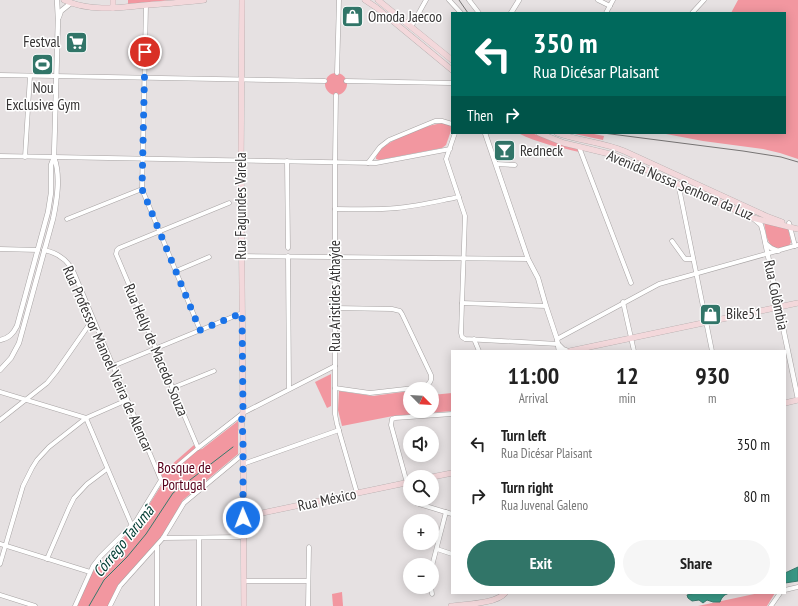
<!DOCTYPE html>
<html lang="en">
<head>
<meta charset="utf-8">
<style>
  :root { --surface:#fff; --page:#f6f6f6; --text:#222; --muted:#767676; --accent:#317568 }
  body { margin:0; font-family:"PT Sans Narrow",sans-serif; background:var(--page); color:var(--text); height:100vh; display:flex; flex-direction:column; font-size:15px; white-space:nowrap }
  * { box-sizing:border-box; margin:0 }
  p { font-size:13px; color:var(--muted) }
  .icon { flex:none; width:22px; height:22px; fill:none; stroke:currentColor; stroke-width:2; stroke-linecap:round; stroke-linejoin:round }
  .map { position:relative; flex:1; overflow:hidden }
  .sheet { position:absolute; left:451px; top:350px; width:335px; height:244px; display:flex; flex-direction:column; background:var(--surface); border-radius:0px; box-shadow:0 2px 10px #0003 }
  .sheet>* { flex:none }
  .top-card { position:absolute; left:451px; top:12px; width:335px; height:122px; border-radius:0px; box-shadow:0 2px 10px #0003; background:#00695c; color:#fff; overflow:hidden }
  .needle { width:26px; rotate:114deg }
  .buttons { position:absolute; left:403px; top:382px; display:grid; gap:8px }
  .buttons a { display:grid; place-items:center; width:36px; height:36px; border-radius:50%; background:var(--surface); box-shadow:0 2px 10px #0003; font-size:20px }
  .pin { position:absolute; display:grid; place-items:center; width:34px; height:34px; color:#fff; margin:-17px; border:2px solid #fff; border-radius:50%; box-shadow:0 1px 4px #0007 }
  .me { position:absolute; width:44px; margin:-22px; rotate:359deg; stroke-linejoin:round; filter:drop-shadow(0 0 3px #0008) }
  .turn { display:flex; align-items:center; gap:14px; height:84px; padding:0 16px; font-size:18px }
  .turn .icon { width:52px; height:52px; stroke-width:2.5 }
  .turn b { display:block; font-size:28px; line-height:34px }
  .then { display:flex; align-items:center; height:38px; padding:0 16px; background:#0003; gap:8px; font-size:15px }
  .eta { display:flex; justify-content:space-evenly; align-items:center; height:68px; text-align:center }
  .eta b { font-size:24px; font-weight:600; line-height:28px }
  .cta { display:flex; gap:8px; margin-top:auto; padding:8px 16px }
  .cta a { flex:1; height:46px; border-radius:24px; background:var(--accent); color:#fff; font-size:16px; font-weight:600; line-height:46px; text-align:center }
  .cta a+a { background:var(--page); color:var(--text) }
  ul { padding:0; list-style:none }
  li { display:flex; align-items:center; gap:12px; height:52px; padding:0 16px }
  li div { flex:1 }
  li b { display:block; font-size:15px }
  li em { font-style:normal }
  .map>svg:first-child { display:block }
</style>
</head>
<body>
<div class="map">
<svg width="798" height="606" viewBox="0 0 798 606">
  <rect width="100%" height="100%" fill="#e6e1e2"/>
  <g fill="#f297a0">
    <path d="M128 0H171L128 4Z"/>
    <path d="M738 0H798V159L780 153 763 149 703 141 666 134V133H785V13H731Z"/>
    <circle cx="336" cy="84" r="11"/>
    <path d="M443 123 449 124 452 128 446 145 442 148 379 160 376 159C375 143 429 124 443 123Z"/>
    <path d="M518 133H532L554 142 578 149 579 152C559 147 537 143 518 133Z"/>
    <path d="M570 133H589L604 136 603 140Z"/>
    <path d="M764 222 788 228 791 242 789 246C786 247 783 248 780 248 766 249 766 231 764 222Z"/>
    <path d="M331 374V406L327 408 315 382Z"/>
    <path d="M339 391 373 396 410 391V411H432V395L452 393V411L393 416 342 426 338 410Z"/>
    <path d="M238 421V454L183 500 161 539 117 587 108 606H77L92 572 133 528 140 519 164 481 161 474 194 445 197 450 202 449Z"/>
    <path d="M342 592 343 606H333L332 594Z"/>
    <path d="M759 593H775L767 606H698Z"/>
  </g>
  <g fill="#399785" stroke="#38796c">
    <path d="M798 567V581L785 583V573Z"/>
    <path d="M695 593H746C735 593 724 590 720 602H713L707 600 703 603 699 600 692 601 688 598 687 595Z"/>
  </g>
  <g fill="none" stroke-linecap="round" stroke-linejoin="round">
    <path stroke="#38796c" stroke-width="1" d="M89 606 104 580 127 557 146 534 173 493 233 447"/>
    <defs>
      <path id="pedestrian" d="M172 470 198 448"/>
      <g id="minor">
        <path d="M449 0 461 13"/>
        <path d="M469 0 479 13"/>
        <path d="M598 0 610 6"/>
        <path d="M146 5 142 189 200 330"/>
        <path d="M606 13 613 0"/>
        <path d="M692 13 704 0"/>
        <path d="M411 27 426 0"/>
        <path d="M337 73 339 0"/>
        <path d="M0 75 325 81"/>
        <path d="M346 81 449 83H452"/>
        <path d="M336 95 335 162V414L337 424 357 493"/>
        <path d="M455 133 446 159 465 216 461 333 462 337 465 339 558 344"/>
        <path d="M579 147 631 283"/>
        <path d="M0 156 376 163 450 149"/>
        <path d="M25 157 30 76"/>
        <path d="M287 161 288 248"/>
        <path d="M368 163 380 147 389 140 435 121H442L452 124"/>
        <path d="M496 164 515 165"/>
        <path d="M678 183 712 351"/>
        <path d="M229 203 119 248 117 250 116 254 198 448 243 413 335 366"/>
        <path d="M335 209C356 209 377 210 397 208 418 206 438 201 459 197"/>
        <path d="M67 219 142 189"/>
        <path d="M789 223 795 246"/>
        <path d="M672 241 685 259H693"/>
        <path d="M0 249 38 250"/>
        <path d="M44 250C59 253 68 260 74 273L161 480 136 521 100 557 93 566 75 606"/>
        <path d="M241 256 528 259"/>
        <path d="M288 256 289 389"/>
        <path d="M176 271 209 257"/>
        <path d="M623 302 634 351"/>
        <path d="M462 303 546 306"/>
        <path d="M335 308 392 309 400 311 402 314 431 375C432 381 429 385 423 387L370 393 335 388"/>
        <path d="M474 339 479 351"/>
        <path d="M557 339 659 284 798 245"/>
        <path d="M113 366 242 313"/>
        <path d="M172 388 214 371"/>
        <path d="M0 392 86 418 132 526"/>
        <path d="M0 420 47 383 56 372 93 319"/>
        <path d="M243 464 339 430"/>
        <path d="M407 483 391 425 392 419 395 418 452 414"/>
        <path d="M415 499 416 503 419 504 452 514"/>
        <path d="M163 538 244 537"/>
        <path d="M199 538V606"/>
        <path d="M0 544 90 572"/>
        <path d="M157 546V606"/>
        <path d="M437 549 452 554"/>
        <path d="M47 559 69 508 74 498 87 484 107 469"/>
        <path d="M0 564 23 486 32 468 37 460 49 447 86 418 127 400"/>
        <path d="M432 566 440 535 446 512"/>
        <path d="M244 581H308"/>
        <path d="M431 587 432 594"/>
        <path d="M785 590 798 587"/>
        <path d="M0 595 35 606"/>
        <path d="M110 606 120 586 163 538 184 503 243 454"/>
        <path d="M308 606 309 547"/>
        <path d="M771 606 780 593"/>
      </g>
      <g id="tertiary">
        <path d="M511 13 519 0"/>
        <path d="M59 17 61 11 71 3"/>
        <path d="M485 133 528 259 538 278 546 306 557 339 559 351"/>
        <path d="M754 219 761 225 763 232 798 399"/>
        <path d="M766 244 771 248 778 251"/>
        <path d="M0 340C9 338 13 334 17 326L48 212 51 193V165L54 157 58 19 57 0"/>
        <path d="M558 344 563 349 568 351"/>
        <path d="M0 370 11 358 19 343 53 219C57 200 61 176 54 157"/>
      </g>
      <g id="secondary">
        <path d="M64 0C90 12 118 8 146 5 165 4 185 2 204 0"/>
        <path d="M242 0 241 160 243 413 241 428 243 433"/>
        <path d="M365 0 377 8 452 70"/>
        <path d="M378 0 452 60"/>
        <path d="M113 8V0"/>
        <path d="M539 133 564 143 614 155 753 218 798 229"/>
        <path d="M557 133C579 141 602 142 624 151L766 216 782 222"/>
        <path d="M570 351 798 303"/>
        <path d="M785 403 798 400"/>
        <path d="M243 431 244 606"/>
        <path d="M432 477 452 473"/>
        <path d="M243 517 410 482"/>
        <path d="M451 606C465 604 496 604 505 593"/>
      </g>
    </defs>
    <use href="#pedestrian" stroke="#a7a3a3" stroke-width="4"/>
    <use href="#minor" stroke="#a7a3a3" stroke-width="5"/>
    <use href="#tertiary" stroke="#a7a3a3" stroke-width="5.5"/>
    <use href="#secondary" stroke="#a7a3a3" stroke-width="6"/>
    <use href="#pedestrian" stroke="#fff" stroke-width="3"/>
    <use href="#minor" stroke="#fff" stroke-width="4"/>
    <use href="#tertiary" stroke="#fff" stroke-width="4.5"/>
    <use href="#secondary" stroke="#f3d8db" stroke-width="5.5"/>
    <g stroke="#777474" stroke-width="1">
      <path d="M459 0 468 13"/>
      <path d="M603 133 743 151 781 157 798 162"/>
    </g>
  </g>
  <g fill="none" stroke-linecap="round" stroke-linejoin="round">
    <path stroke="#1a73e8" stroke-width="7" stroke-dasharray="0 12.6" d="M145 52 142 189 200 330 242 313 243 413C241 420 241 426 243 433V518"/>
  </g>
  <defs>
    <symbol id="shop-square" viewBox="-11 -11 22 22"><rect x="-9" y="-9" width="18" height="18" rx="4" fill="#317568" stroke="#fff"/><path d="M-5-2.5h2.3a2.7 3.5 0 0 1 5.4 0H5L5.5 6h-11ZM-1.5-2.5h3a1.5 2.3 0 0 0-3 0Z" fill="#fff"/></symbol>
    <symbol id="supermarket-square" viewBox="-11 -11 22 22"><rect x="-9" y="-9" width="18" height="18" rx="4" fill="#317568" stroke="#fff"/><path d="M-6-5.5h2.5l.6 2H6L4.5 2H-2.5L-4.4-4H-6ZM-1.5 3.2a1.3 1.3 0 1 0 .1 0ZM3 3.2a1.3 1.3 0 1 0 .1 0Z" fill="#fff"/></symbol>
    <symbol id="stadium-square" viewBox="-11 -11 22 22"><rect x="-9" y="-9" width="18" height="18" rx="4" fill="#317568" stroke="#fff"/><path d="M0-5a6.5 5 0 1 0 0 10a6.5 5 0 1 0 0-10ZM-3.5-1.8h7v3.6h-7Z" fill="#fff"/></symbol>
    <symbol id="bar-square" viewBox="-11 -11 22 22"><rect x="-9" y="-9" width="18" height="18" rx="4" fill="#317568" stroke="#fff"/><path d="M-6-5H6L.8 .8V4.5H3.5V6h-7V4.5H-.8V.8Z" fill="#fff"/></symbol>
  </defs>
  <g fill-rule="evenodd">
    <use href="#shop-square" x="340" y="4" width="25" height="25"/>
    <use href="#supermarket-square" x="64" y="30" width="25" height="25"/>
    <use href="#stadium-square" x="30" y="52" width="25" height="25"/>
    <use href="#bar-square" x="492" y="138" width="25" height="25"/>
    <use href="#shop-square" x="698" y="302" width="25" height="25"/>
  </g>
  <g text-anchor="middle" stroke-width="3" stroke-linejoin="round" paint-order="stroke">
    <g font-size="15" fill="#353333" stroke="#fff" text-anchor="start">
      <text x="368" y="22">Omoda Jaecoo</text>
      <text x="60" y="47" text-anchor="end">Festval</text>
      <text x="43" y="93" text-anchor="middle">Nou<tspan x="43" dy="17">Exclusive Gym</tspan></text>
      <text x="520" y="156">Redneck</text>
      <text x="726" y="319">Bike51</text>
    </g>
    <g font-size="15" fill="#353333" stroke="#fff">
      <text transform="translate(680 185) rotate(23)" y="5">Avenida Nossa Senhora da Luz</text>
      <text transform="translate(241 206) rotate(-90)" y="5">Rua Fagundes Varela</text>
      <text transform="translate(776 295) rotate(78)" y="5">Rua Colômbia</text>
      <text transform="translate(335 296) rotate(-90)" y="5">Rua Aristides Athaýde</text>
      <text transform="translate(156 350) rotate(67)" y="5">Rua Helly de Macedo Souza</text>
      <text transform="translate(108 359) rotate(66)" y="5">Rua Professor Manoel Vieira de Alencar</text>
      <text transform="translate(327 500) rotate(-12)" y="5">Rua México</text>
    </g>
    <g font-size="15" fill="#58011b" stroke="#fff">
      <text x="184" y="473">Bosque de<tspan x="184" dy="17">Portugal</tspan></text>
    </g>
    <g font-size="16" font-style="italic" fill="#003b32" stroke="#fff">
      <text transform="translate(123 541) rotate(-51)" y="6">Córrego Tarumã</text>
    </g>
  </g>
</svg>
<div class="buttons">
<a><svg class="needle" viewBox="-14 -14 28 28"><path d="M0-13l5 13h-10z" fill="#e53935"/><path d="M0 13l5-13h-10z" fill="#767676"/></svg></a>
<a><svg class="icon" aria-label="sound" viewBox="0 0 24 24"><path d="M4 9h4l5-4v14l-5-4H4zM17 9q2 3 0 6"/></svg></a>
<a><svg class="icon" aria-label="search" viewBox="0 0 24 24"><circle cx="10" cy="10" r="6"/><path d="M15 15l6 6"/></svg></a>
<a>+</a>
<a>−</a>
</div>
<div class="pin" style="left:145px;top:52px;background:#d93025"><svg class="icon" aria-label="arrive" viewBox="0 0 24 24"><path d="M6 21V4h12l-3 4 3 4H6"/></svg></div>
<svg class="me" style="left:243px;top:518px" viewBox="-20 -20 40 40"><circle r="17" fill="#1a73e8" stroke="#fff" stroke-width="3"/><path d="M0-11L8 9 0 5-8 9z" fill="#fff"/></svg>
<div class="top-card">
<div class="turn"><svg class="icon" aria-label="left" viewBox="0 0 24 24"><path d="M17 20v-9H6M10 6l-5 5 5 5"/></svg><div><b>350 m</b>Rua Dicésar Plaisant</div></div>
<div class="then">Then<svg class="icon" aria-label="right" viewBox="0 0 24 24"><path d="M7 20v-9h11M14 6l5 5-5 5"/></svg></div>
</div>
<section class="sheet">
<div class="eta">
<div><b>11:00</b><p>Arrival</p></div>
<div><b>12</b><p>min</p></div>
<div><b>930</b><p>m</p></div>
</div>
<ul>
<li><svg class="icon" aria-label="left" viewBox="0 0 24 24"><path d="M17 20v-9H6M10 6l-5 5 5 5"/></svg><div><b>Turn left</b><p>Rua Dicésar Plaisant</p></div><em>350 m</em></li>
<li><svg class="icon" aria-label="right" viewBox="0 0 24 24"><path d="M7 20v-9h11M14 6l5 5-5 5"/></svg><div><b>Turn right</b><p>Rua Juvenal Galeno</p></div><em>80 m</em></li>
</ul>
<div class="cta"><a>Exit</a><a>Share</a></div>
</section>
</div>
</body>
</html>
